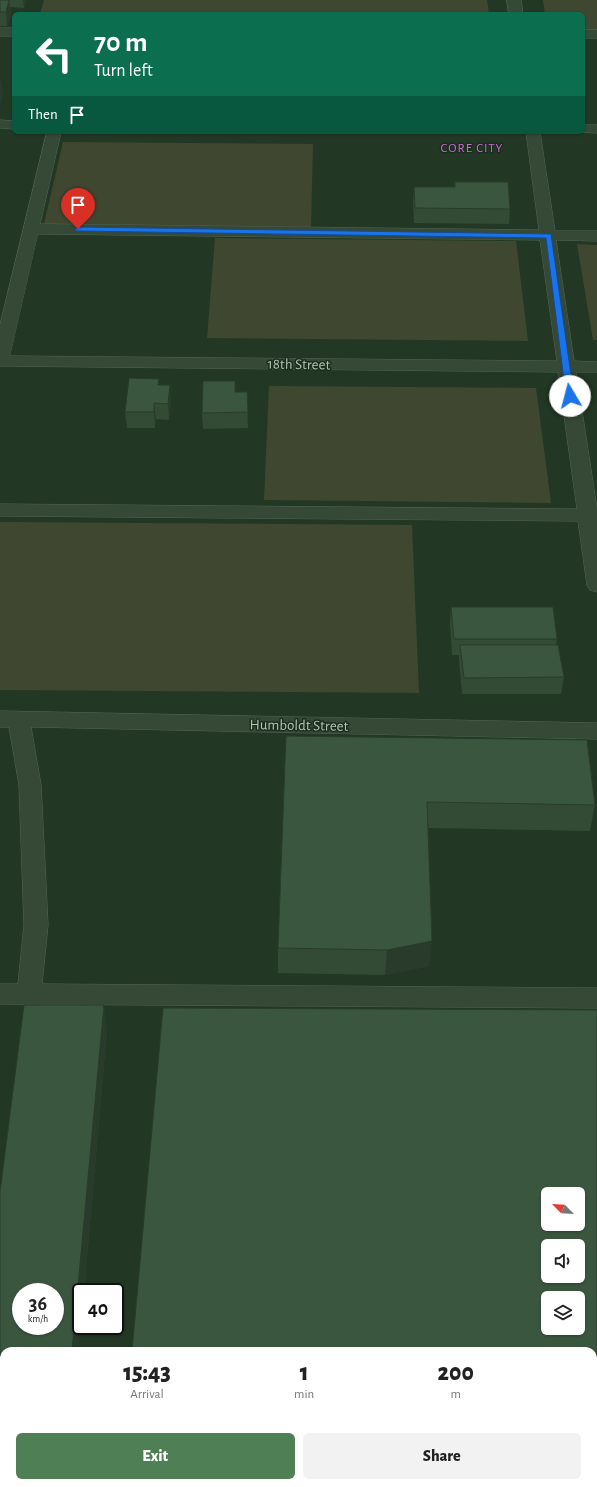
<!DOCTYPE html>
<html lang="en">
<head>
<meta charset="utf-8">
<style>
  :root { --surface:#fff; --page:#f2f2f2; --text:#222; --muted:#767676; --accent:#4f8055 }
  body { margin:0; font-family:"Alegreya Sans",sans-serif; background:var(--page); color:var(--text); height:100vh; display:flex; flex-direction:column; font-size:15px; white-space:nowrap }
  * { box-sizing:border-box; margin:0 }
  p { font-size:13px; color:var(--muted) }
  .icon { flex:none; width:22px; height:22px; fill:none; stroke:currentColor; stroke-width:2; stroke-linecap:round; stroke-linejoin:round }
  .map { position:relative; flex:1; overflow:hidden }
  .panel { position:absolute; left:0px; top:1347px; width:597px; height:140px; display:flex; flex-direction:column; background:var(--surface); border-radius:12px 12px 0 0; box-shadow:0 1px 3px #0004 }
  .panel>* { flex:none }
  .guide { position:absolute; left:12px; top:12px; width:573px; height:122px; border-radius:6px; box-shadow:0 1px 3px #0004; background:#0b6e4f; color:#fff; overflow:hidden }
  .needle { width:26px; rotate:294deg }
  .tools { position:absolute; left:541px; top:1187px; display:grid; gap:8px }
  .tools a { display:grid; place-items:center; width:44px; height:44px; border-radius:6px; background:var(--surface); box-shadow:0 1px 3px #0004; font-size:20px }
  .speed { position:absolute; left:12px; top:1283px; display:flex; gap:8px; font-size:20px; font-weight:700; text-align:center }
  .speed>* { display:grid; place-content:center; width:52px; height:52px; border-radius:50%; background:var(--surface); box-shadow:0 1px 3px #0004; line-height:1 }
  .speed small { font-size:10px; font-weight:400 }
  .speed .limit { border:2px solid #111; border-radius:6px; background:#fff; color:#111 }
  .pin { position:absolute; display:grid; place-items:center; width:34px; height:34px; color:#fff; margin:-41px -17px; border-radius:50% 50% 50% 0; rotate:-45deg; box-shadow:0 0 4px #0007 }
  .pin .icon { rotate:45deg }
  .me { position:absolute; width:44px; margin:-22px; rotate:352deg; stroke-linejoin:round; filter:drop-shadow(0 0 3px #0008) }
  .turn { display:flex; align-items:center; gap:14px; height:84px; padding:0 16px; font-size:18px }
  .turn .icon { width:52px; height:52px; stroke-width:2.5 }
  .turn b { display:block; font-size:28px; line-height:34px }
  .then { display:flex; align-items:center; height:38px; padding:0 16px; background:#0003; gap:8px; font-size:15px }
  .eta { display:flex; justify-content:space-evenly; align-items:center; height:68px; text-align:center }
  .eta b { font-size:24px; font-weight:800; line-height:28px }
  .cta { display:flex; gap:8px; margin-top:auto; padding:8px 16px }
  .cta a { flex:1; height:46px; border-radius:6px; background:var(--accent); color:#fff; font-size:16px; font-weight:800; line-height:46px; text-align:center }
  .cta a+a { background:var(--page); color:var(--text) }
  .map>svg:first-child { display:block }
</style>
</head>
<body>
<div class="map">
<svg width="597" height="1487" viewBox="0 0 597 1487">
  <rect width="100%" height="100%" fill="#223824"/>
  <g fill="#3f4730">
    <path d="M44 0H487L489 14H40Z"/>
    <path d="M543 0H597V30H583V14H545Z"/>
    <path d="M63 142 313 144 311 227 44 224Z"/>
    <path d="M215 238 516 241 528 341 207 338Z"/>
    <path d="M577 244 597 245V340H593Z"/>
    <path d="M269 386 536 388 551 503 264 500Z"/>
    <path d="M0 522 412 525 419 693 0 690Z"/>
  </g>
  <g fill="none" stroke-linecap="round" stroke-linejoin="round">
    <defs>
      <g id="minor">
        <path d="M507 0H521L523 14H509Z"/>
        <rect x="0" y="28" width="14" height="8"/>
        <rect x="583" y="30" width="14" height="8"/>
        <path d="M0 120 14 121V129L0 128Z"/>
        <path d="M583 125H597V133L578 132H583Z"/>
        <path d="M47 132H61L40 224 539 230 526 132H540L555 231H597V241L556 240 574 361 597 362V372H576L597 509V592L590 590 587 585 578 521 0 516V504L577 509 558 372 0 366V325ZM38 234 540 240 557 361 10 356Z"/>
        <path d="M0 711 597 723V739L31 727 41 785 48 925 42 984 597 988V1008L0 1004V984H18L24 925 19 785 9 727H0Z"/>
        <rect x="0" y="1430" width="4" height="30"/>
        <rect x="593" y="1436" width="4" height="30"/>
      </g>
    </defs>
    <use href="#minor" stroke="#536756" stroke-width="1"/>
    <use href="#minor" fill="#364937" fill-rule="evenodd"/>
  </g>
  <g fill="#334a35">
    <path d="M0 0H26L24 8 10 7 11 15 7 26H0Z"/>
    <path d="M455 182 510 209 509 224 414 223 413 202 414 187H454Z"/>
    <path d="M235 381V392H247L248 428 203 429 202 413Z"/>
    <path d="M159 385 171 401 169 420 156 419 155 428H127L125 412Z"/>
    <path d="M451 607 557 639 556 645 564 677 561 694H462L459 661V655H452L450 623Z"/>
    <path d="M286 736 595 805 590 831 428 828 429 966 385 975 278 973V948Z"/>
    <path d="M597 1010V1385H593Z"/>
    <path d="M107 1030 84 1292H81L4 1351V1381H0V1192Z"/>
  </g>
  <g fill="#293c2b">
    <path d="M9 0 11 15 7 26 6 12Z"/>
    <path d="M23 0H26L24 8Z"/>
    <path d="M1 79 3 93 0 105V83Z"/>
    <path d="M170 385 171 401 169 420 168 404Z"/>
    <path d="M154 403 156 419 155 428 154 412Z"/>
    <path d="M432 941 429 966 385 975 387 950Z"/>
    <path d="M104 1005 107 1030 84 1292H81V1326L79 1351H72Z"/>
  </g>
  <g fill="#3b563e" stroke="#293c2b" fill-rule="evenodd">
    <path d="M0 0H9L6 12H0Z"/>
    <path d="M455 182H508L510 209 415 208 414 187H455Z"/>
    <path d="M129 378 159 379 158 385H170L168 404 154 403V412H125Z"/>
    <path d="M203 381H235V392H247L248 412 202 413Z"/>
    <path d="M451 607H553L557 639H454Z"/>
    <path d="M460 645H558L564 677 464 678Z"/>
    <path d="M286 736 587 740 595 805 427 802 432 941 387 950 278 948Z"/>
    <path d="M24 1005H104L72 1351H4V1360H0V1192ZM21 1292H55V1326H21Z"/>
    <path d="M163 1008 597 1010V1364H593V1351H132ZM548 1194H578V1224H548ZM548 1246H578V1276H548ZM548 1298H578V1328H548Z"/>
  </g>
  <path fill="#1a73e8" stroke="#114b97" d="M78 227 551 234 574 396 570 398 566 396 546 238 76 231 75 229Z"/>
  <g text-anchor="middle" stroke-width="3" stroke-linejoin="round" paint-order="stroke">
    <g font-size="13" letter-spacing="1" fill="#cb6ad1" stroke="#1b2d1d">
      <text x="472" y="152">CORE CITY</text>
    </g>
    <g font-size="15" fill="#b0c5b3" stroke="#1b2d1d">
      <text transform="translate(299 364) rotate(1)" y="5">18th Street</text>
      <text transform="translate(299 725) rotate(1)" y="5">Humboldt Street</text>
    </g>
  </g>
</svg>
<div class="tools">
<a><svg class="needle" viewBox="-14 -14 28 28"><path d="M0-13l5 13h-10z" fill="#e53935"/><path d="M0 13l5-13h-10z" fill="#767676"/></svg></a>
<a><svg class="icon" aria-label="sound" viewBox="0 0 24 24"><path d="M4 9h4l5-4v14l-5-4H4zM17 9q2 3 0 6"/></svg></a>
<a><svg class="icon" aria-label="layers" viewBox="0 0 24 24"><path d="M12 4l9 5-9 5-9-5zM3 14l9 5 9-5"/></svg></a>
</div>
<div class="speed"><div>36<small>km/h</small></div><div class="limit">40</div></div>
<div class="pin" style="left:78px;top:229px;background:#d93025"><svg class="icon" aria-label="arrive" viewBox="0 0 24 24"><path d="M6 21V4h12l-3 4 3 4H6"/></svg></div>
<svg class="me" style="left:570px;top:396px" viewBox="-20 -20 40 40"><circle r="19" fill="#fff"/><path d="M0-13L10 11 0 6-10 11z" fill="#1a73e8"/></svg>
<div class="guide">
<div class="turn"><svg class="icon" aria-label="left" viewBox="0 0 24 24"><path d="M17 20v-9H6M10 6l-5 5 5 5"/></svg><div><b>70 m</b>Turn left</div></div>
<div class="then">Then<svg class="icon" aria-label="arrive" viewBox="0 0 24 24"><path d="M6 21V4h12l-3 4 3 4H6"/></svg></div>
</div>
<section class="panel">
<div class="eta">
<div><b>15:43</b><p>Arrival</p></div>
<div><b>1</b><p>min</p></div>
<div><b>200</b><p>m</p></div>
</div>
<div class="cta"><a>Exit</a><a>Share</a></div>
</section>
</div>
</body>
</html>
